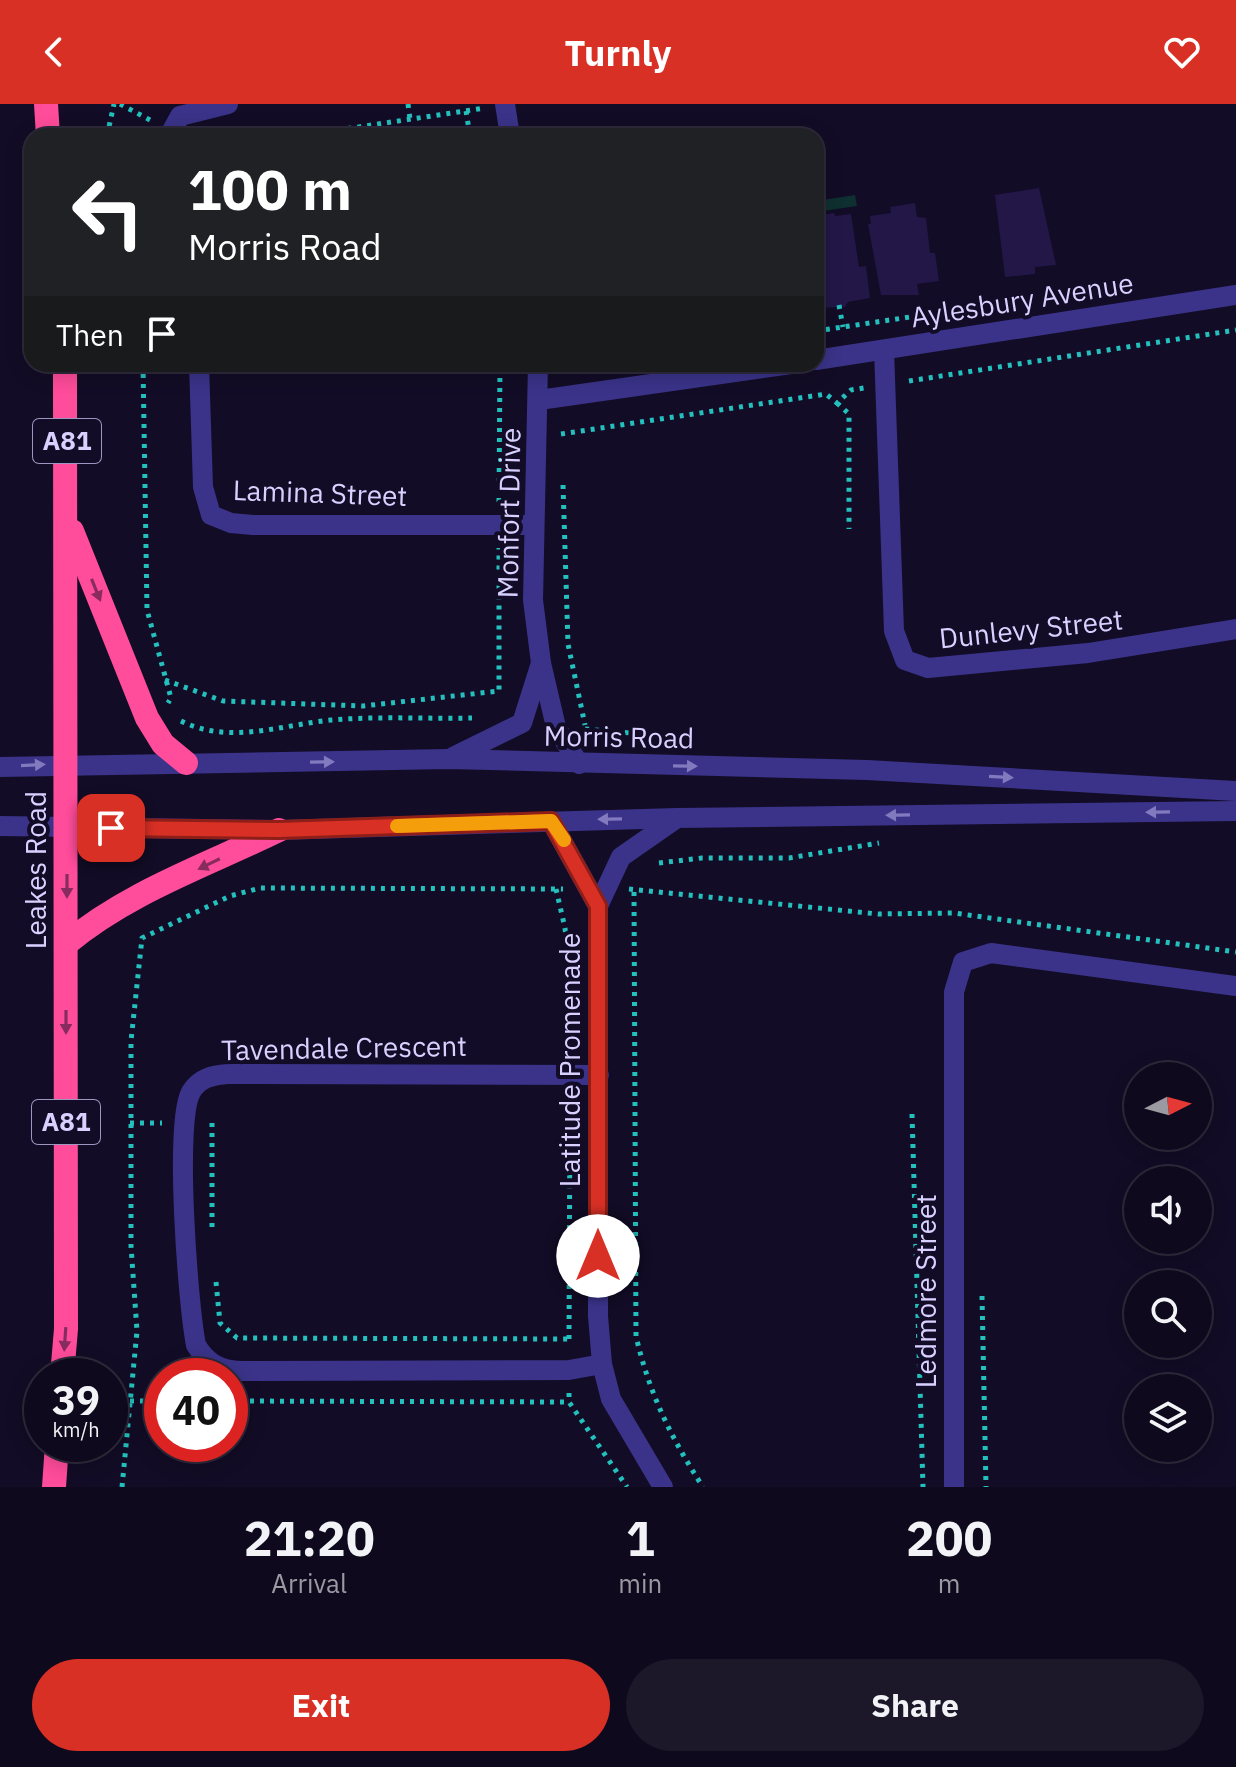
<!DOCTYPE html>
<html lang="en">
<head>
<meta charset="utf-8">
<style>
  :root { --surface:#0e091c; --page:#1c1729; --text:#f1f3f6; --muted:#9b9aa3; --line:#2e2a3b; --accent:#d93025 }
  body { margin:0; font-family:"IBM Plex Sans",sans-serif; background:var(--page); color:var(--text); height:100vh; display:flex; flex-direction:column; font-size:30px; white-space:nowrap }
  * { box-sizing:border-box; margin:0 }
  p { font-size:26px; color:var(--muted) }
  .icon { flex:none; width:44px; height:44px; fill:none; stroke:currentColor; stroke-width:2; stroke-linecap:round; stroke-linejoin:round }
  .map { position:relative; height:1383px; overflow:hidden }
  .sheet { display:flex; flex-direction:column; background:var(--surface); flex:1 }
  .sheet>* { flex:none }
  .hud { position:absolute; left:24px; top:24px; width:800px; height:244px; border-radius:24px; box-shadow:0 4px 20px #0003,0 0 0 2px var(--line); background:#202124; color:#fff; overflow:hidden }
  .needle { width:52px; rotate:84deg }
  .fabs { position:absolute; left:1124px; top:958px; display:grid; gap:16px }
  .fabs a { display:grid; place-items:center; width:88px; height:88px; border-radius:50%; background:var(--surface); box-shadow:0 4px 20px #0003,0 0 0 2px var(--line); font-size:40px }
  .speed { position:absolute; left:24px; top:1254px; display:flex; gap:16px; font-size:40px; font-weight:700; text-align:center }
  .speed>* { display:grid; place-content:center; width:104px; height:104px; border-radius:50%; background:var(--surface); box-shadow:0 4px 20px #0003,0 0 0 2px var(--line); line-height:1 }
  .speed small { font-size:20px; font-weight:400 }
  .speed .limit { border:12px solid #d22; background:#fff; color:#111 }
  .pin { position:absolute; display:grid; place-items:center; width:68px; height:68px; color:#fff; margin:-34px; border-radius:16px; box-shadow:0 4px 12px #0006 }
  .me { position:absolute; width:88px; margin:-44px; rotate:0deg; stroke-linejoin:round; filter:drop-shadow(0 0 6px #0008) }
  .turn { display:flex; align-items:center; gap:28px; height:168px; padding:0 32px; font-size:36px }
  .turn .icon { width:104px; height:104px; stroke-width:2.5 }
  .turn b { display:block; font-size:56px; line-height:68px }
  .then { display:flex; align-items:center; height:76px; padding:0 32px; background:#0003; gap:16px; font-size:30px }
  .eta { display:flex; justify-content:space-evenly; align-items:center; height:136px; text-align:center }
  .eta b { font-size:48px; font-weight:700; line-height:56px }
  .primary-button { display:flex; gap:16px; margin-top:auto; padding:16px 32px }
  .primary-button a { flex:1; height:92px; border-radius:48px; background:var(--accent); color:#fff; font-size:32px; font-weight:700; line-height:92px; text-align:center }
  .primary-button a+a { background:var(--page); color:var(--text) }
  header { display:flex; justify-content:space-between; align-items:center; height:104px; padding:0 32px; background:var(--accent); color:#fff; font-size:36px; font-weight:700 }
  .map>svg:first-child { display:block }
</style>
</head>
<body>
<header><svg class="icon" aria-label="back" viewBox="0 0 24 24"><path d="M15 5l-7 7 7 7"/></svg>Turnly<svg class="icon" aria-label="heart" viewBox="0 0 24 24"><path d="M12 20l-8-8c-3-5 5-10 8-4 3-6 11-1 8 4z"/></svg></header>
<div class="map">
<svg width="1236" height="1383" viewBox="0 0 1236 1383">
  <rect width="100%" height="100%" fill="#120c26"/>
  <path fill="#0f3030" d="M855 91 857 102 816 108V97Z"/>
  <g fill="#231748">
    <path d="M1039 84 1056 161 1035 163V170L1005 173 995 91Z"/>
    <path d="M915 99 917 113 926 114 930 149H935L939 177 917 180 919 191H881L868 120H871L870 112 891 109 890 103Z"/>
    <path d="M834 109 835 112 851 110 859 163 866 162 870 194 848 198 845 203 816 204V112Z"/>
  </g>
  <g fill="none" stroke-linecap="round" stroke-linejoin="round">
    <g stroke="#24c0bd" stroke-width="5" stroke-dasharray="4 6" stroke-linecap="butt">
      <path d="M120 0 150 16"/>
      <path d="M408 0 410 15"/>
      <path d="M466 7 470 32"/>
      <path d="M107 32 114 0"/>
      <path d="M298 32 485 4"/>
      <path d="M839 201 843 223"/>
      <path d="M816 227 977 203"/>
      <path d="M143 260 147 506 171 594 168 599"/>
      <path d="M909 277 1236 226"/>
      <path d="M837 299 849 310V425"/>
      <path d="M561 330 826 290 837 299 851 286 864 284"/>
      <path d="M563 381 568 540 585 621"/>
      <path d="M499 398 500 260"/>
      <path d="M165 576 223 597 363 602 499 587V444"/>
      <path d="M181 617C229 641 281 621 331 616 378 612 426 615 472 614"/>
      <path d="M585 625 687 634"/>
      <path d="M659 759 702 754H789L879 739"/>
      <path d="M556 785 565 824 571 883"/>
      <path d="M629 785 878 810 954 809 1236 848"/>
      <path d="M634 788 636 1232C649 1289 671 1334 703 1383"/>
      <path d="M912 1010 923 1383"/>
      <path d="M130 1019H162"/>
      <path d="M212 1019V1125"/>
      <path d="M216 1178 220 1219 237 1234 569 1235"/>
      <path d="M982 1192 986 1383"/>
      <path d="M569 1235 570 993"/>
      <path d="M569 1289V1298L627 1383"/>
      <path d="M130 1297H162"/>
      <path d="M230 1297 569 1298"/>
      <path d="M122 1383 137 1227 131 1142V937L142 834 230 792 260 784 563 785"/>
    </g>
    <g stroke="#3a3389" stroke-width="20">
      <path d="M505 0 510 32"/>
      <path d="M169 32 180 12 228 0"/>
      <path d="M884 246 894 527 905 556 928 564 1088 549 1236 525"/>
      <path d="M816 256 1236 191"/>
      <path d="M199 260 203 383 211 411 231 419 253 421H533"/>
      <path d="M538 260 533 496 541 559 556 623 579 660"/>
      <path d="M539 296 791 260"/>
      <path d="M453 653 522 619 541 559"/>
      <path d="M0 663 449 655 867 666 1236 687"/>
      <path d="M551 717 598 802"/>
      <path d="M0 722 279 726 677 714 1236 707"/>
      <path d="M599 971 228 970C213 971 199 974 191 988 174 1018 188 1201 196 1241 207 1259 219 1266 241 1267L569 1266 602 1260"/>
      <path d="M663 1383 611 1295 602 1260 598 1212V802L621 753 677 714"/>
      <path d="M954 1383V888L963 858 991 849 1236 882"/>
    </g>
    <g stroke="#ff4c9b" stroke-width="24">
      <path d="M46 0 48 32"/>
      <path d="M72 427 147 614 163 640 186 659"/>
      <path d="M66 840C128 788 207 761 279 726"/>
      <path d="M62 1272 66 1225 65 260"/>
      <path d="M54 1383 57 1340"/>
    </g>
  </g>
  <defs><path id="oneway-solid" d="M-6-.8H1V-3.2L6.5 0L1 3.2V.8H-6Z" transform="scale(2)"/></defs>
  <g fill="#882c60">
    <use href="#oneway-solid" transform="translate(96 486) rotate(68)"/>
    <use href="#oneway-solid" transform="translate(209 760) rotate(154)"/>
    <use href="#oneway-solid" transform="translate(67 782) rotate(90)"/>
    <use href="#oneway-solid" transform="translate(66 918) rotate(90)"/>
    <use href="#oneway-solid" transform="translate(65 1235) rotate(94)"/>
  </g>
  <g fill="#817abe">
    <use href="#oneway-solid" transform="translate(322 658) rotate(-1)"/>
    <use href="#oneway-solid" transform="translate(33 661) rotate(-3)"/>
    <use href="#oneway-solid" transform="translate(685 662) rotate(1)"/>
    <use href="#oneway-solid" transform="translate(1001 673) rotate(3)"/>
    <use href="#oneway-solid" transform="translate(1158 708) rotate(179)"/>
    <use href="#oneway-solid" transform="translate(898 711) rotate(179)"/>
    <use href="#oneway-solid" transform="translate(610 715) rotate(179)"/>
  </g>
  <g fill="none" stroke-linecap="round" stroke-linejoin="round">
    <defs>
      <path id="route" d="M111 724 279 726 551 717 598 802V1152"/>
    </defs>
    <use href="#route" stroke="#8d1f18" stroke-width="20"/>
    <use href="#route" stroke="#d93025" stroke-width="14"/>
    <path stroke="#f59e0b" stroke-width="14" d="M397 722 551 717 564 736"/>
  </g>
  <g text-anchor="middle" stroke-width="8" stroke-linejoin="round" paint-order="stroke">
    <g fill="#120c26" stroke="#9d96be" stroke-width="2">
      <rect x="33" y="315" width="68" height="44" rx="6"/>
      <rect x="32" y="996" width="68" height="44" rx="6"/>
    </g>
    <g font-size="26" font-weight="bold" fill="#d8d1ff">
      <text x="67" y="346">A81</text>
      <text x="66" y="1027">A81</text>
    </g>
    <g font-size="28" fill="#d8d1ff" stroke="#120c26">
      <text transform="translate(1022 196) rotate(-9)" y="10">Aylesbury Avenue</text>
      <text transform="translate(320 389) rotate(2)" y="10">Lamina Street</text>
      <text transform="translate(509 409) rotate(-89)" y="10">Monfort Drive</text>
      <text transform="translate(1031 525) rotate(-6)" y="10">Dunlevy Street</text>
      <text transform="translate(619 633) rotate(1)" y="10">Morris Road</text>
      <text transform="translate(36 766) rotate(-90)" y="10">Leakes Road</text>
      <text transform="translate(344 944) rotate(-1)" y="10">Tavendale Crescent</text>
      <text transform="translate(570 956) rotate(-90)" y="10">Latitude Promenade</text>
      <text transform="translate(926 1187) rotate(-90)" y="10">Ledmore Street</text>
    </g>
  </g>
</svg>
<div class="fabs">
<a><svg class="needle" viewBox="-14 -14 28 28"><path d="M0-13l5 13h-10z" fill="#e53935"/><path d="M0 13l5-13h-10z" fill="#9b9aa3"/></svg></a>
<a><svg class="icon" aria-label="sound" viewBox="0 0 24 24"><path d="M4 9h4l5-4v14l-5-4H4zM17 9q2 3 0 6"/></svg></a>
<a><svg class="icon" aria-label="search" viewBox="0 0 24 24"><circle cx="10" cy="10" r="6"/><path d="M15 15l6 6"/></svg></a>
<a><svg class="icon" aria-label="layers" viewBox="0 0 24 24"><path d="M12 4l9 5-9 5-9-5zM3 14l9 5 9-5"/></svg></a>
</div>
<div class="speed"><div>39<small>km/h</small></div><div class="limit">40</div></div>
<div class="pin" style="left:111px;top:724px;background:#d93025"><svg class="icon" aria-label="arrive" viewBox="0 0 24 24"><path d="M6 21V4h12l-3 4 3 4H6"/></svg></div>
<svg class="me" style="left:598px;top:1152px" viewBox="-20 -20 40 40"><circle r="19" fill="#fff"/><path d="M0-13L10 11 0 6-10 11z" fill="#d93025"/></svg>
<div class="hud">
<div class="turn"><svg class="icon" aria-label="left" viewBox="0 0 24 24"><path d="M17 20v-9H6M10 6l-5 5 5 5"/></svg><div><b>100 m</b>Morris Road</div></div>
<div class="then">Then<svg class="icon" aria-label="arrive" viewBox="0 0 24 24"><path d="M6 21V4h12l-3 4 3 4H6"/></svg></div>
</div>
</div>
<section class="sheet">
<div class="eta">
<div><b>21:20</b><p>Arrival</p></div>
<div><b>1</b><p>min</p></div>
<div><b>200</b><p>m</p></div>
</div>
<div class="primary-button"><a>Exit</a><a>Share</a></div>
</section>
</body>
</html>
